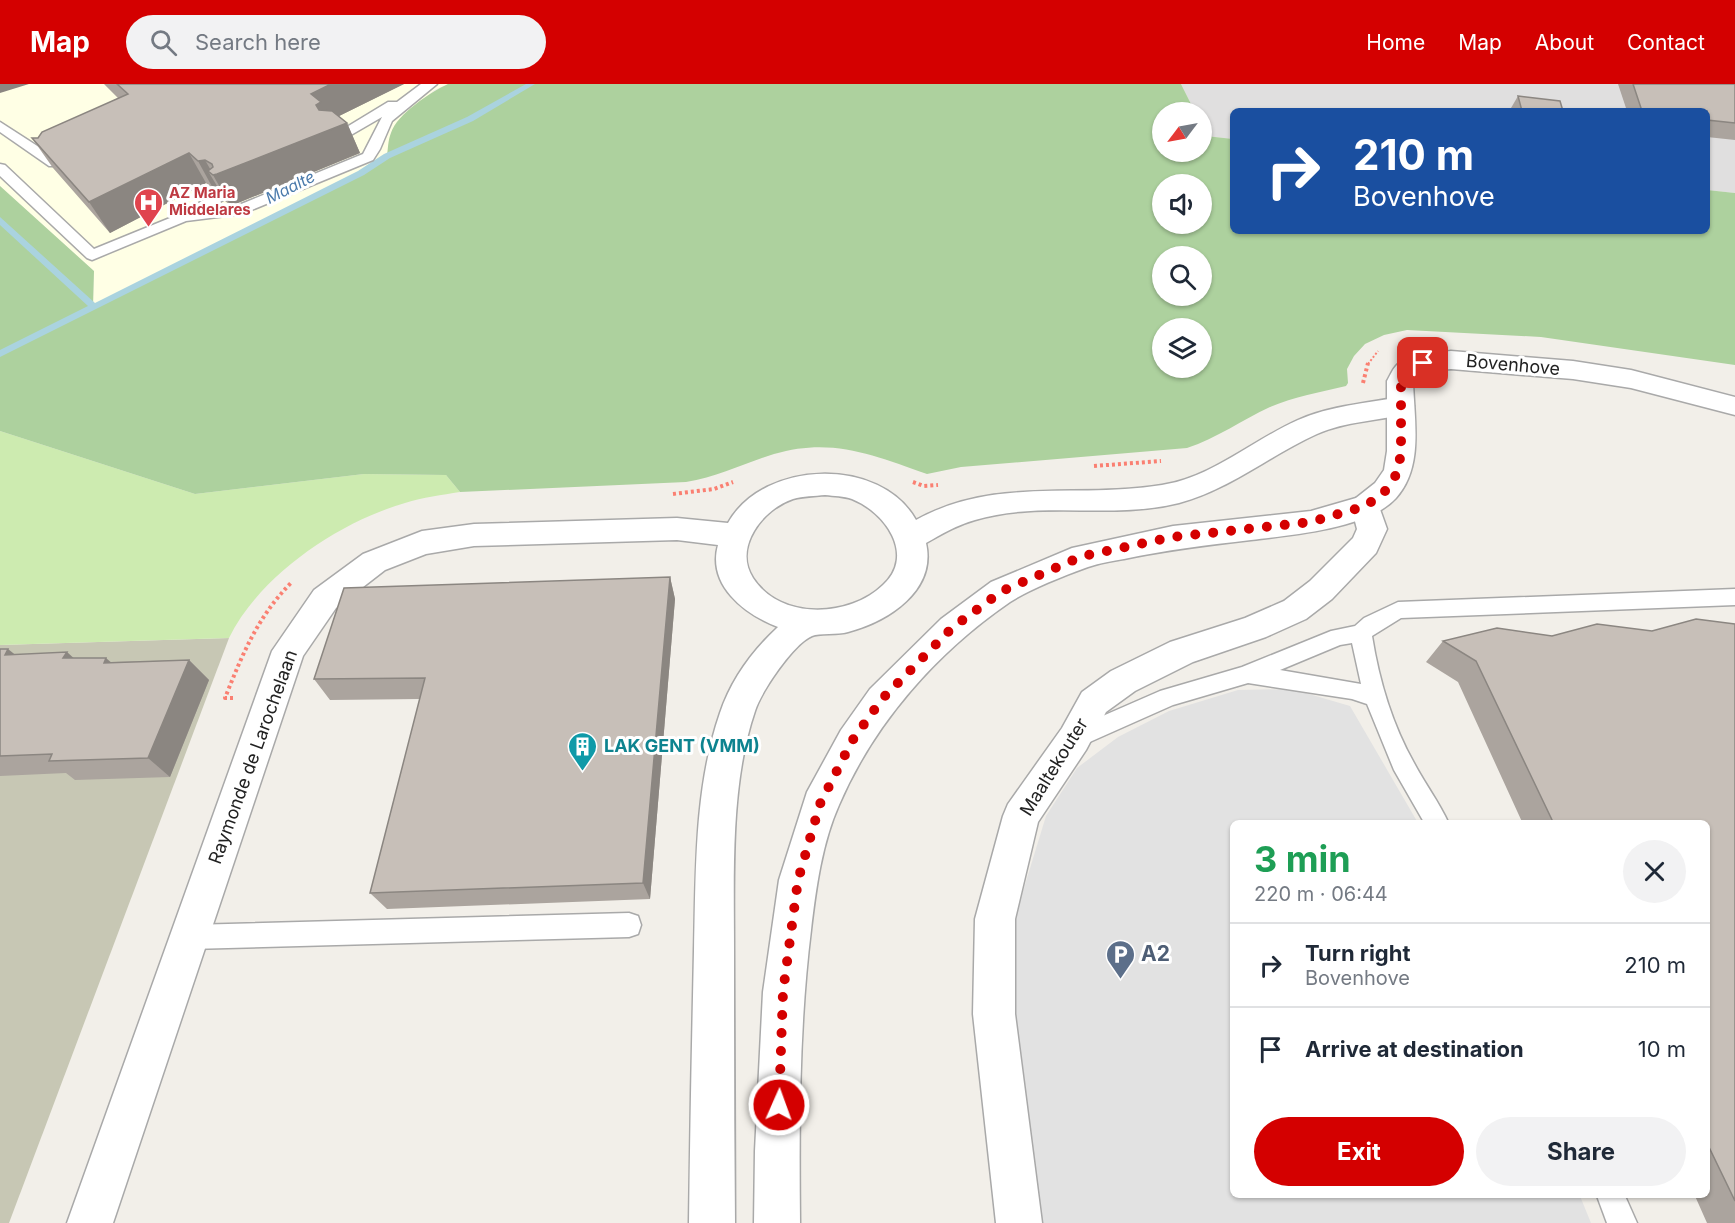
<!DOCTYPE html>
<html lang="en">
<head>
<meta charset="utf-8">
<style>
  :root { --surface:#fff; --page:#f2f2f3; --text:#1f2937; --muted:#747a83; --line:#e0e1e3; --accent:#d40000 }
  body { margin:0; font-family:Inter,sans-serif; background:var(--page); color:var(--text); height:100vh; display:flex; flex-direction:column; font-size:22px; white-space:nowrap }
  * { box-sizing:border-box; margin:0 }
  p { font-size:20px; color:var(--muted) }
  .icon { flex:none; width:33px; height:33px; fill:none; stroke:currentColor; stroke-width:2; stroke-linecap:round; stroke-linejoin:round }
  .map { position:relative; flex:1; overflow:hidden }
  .side { position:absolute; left:1230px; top:736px; width:480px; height:378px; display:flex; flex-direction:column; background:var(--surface); border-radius:9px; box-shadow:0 2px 4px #0004 }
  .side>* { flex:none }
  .hud { position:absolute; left:1230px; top:24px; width:480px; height:126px; border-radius:9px; box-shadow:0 2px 4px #0004; background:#1a4fa0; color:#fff; overflow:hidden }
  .needle { width:39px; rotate:238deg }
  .controls { position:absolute; left:1152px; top:18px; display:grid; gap:12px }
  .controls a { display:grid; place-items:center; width:60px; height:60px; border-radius:50%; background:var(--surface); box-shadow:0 2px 4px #0004; font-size:30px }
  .pin { position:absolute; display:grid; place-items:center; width:51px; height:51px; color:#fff; margin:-26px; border-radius:12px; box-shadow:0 3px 9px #0006 }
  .me { position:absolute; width:66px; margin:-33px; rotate:2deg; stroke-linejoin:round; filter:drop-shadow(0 0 4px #0008) }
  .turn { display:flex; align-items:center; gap:21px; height:126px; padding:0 24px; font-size:27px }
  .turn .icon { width:78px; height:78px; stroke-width:2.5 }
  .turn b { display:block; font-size:42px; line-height:51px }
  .round { display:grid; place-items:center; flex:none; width:63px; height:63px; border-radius:32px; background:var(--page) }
  .head { display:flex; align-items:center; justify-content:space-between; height:102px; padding:0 24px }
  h1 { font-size:36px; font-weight:700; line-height:45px; color:#1e9e55 }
  .primary-button { display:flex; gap:12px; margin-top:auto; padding:12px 24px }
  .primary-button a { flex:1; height:69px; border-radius:36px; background:var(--accent); color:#fff; font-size:24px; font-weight:700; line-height:69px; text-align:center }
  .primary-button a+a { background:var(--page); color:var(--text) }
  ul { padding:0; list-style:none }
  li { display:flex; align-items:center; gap:18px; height:84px; padding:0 24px; border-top:2px solid var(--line) }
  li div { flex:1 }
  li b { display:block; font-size:22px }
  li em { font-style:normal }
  header { display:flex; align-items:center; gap:36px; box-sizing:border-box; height:84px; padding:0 30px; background:var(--accent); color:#fff }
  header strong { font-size:28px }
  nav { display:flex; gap:33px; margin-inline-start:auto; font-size:21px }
  .search { width:420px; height:54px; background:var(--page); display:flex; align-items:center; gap:15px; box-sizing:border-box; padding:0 21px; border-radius:33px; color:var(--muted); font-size:22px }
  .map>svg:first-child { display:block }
</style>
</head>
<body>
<header>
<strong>Map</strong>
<div class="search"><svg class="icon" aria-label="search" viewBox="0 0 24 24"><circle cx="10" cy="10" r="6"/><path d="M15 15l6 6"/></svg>Search here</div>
<nav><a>Home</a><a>Map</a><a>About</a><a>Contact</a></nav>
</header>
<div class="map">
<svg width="1735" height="1139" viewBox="0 0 1735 1139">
  <rect width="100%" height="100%" fill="#f2efe9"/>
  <path fill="#e0dfdf" d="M1181 0H1735V109L1707 106V27H1233V55L1206 52 1202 42V28H1195Z"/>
  <path fill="#ffffe5" d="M0 0H448L434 6 391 48 387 72 361 89 93 222 94 187 0 102Z"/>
  <path fill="#c7c7b4" d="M229 554 9 1139H0V561Z"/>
  <path fill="#cdebb0" d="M0 347 195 410 364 390 446 391 460 408C442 411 423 413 405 419 339 438 260 491 229 554L0 561Z"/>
  <path fill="#add19e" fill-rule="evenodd" d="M448 0H1181L1195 28H1162V68H1202V42L1206 52 1233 55V147H1707V106L1735 109V281L1541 253 1407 246 1384 251 1365 260 1354 272 1347 285 1348 299 1346 302C1320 308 1294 313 1270 323 1242 336 1217 354 1187 364L961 383 927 390C873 371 832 353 774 370 744 379 718 393 686 398L460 408 446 391 364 390 195 410 0 347V102L94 187 93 222 361 89 387 72C388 65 388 56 391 49 397 30 431 8 448 0ZM1162 100H1202V140H1162ZM1162 172H1202V212H1162ZM1162 244H1202V284H1162Z"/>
  <path fill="#e2e2e2" d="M1292 605 1350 622 1418 739 1233 740V1112H1580L1591 1139H1036L1008 935V856L1046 732 1077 684 1118 653 1169 627 1238 606Z"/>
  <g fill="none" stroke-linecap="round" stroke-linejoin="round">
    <path fill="#aad3df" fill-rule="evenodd" d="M526 0H535L473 37 390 74 364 91 0 273V266L88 222 0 141V133L95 219 358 87 384 70 467 33Z"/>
    <defs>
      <g id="service">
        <path d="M421 0H437L392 37 380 65 373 76 242 130 186 137 92 176 87 174 0 92V80L5 81 94 165 170 134 216 110 221 109 228 113 207 126 234 123 363 70 382 33 344 55H334L332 52 388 18H397Z"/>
        <path d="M0 38 59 76 61 79 59 82H49L0 48Z"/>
        <path d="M1735 505V521L1401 534 1372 552C1379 596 1392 640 1414 679 1425 700 1439 718 1449 740H1425L1394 686 1367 620 1352 615 1248 599 1173 621 1074 665 1066 662 1063 655 1066 648 1160 607 1242 583 1331 547 1355 542 1364 534 1398 518ZM1352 559 1361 600 1280 586 1340 561Z"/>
        <path d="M629 829 638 832 641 841 638 850 629 853 190 865 181 862 177 853 181 844 190 841Z"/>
        <path d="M1597 1112H1625L1637 1139H1607Z"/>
      </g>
      <g id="minor">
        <path d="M1400 313 1410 315 1414 322 1410 329C1379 337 1346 337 1317 350 1270 371 1229 406 1179 419 1112 436 1041 416 975 436 957 441 942 450 926 459 937 507 887 538 848 548 838 551 819 549 812 552 793 560 761 608 755 627 730 700 734 790 734 866 734 957 734 1048 735 1139H689C690 1048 692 958 694 867 696 789 694 704 720 629 731 596 752 567 778 543 744 530 707 501 718 461L677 456 474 462 426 470 385 486 336 524 303 572 113 1139H67L272 567 314 506 363 470 422 447 474 440 677 434 728 439C763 376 880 372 916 436 996 392 1077 415 1162 401 1211 394 1253 356 1298 336 1330 322 1366 319 1400 313ZM825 411C834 412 844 412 852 415 885 428 916 471 883 501 850 533 781 537 753 494 733 463 763 425 793 415 803 412 815 412 825 411Z"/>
        <path d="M1366 411 1376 414 1387 445 1376 469 1332 515 1306 535 1266 553 1193 578 1135 607 1106 628 1086 666 1038 738 1015 835V930L1042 1139H996L973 930 975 835 1003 732 1008 720 1062 644 1082 608 1111 587 1170 558 1245 534 1284 517 1310 497 1353 454 1357 445 1351 422 1356 414Z"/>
      </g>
      <path id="tertiary" d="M1451 267 1573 277 1631 286 1735 313V331L1631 304 1573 295 1451 285 1428 287 1416 292 1413 297C1414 336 1424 383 1396 414 1368 445 1291 451 1251 456 1208 461 1166 466 1124 475 1113 477 1100 479 1088 483 1068 490 1028 506 1010 518 937 568 874 639 839 721 822 759 816 804 811 846 799 943 799 1041 800 1139H754L755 1067 763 908 779 796 807 708 841 646 870 605 941 535 991 498 1072 464 1173 442 1311 427 1356 414 1375 399 1384 386 1387 367V297C1390 292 1393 284 1398 280 1411 269 1435 269 1451 267Z"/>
    </defs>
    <use href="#service" stroke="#a9a9a9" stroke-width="3"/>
    <use href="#minor" stroke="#a9a9a9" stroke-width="3"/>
    <use href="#tertiary" stroke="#a9a9a9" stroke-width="3"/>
    <path stroke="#fa8072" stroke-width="2" stroke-dasharray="2 2" stroke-linecap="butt" d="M1368 280 1378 267"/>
    <g stroke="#fa8072" stroke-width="4" stroke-dasharray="3 3" stroke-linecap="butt">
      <path d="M1363 299 1368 279"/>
      <path d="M1094 382 1161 377"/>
      <path d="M913 398 924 402 938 401"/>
      <path d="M673 410 714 405 733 398"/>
      <path d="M233 614H225C242 571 258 532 291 499"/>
    </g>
    <use href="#service" fill="#fff" fill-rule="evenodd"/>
    <use href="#minor" fill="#fff" fill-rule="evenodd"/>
    <use href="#tertiary" fill="#fff" fill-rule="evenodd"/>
  </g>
  <g fill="#aba49e">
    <path d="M104 0H404L339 32 347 39 360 69 233 121H230L225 117 220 107 215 108 206 99 110 149 53 84 32 54H38L118 14Z"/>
    <path d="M1618 0H1735V56L1707 53V27H1627Z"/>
    <path d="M1518 12 1563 27H1512L1511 24Z"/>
    <path d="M670 493 675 515 650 815 387 825 370 809 420 615 330 616 314 595Z"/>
    <path d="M1735 540V1139H1707L1695 1112H1707V740H1523L1458 598 1426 578 1443 557 1652 547Z"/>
    <path d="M0 565 15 571 74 574 111 578 189 576 209 596 170 693 75 696 66 689 0 692Z"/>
  </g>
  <g fill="#8b8681">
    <path d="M0 0H29L0 9Z"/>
    <path d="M331 0H404L329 37 347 39 360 69 233 121H230L213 91 208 87 220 107 215 108 198 77 205 76 213 90 311 10Z"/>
    <path d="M189 69 206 99 110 149 89 118Z"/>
    <path d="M670 493 675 515 650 815 643 799Z"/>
    <path d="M8 565 33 585 5 571Z"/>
    <path d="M67 568 90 589 63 574Z"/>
    <path d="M106 574 129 594 104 579Z"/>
    <path d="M189 576 209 596 170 693 148 674Z"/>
  </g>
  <g fill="#c7bfb8" stroke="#8b8681" stroke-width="1.5">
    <path d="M117 0H331L311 10 321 18 316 21 319 26 332 27 347 39 217 90 213 91 208 87 213 83 212 80 205 76 198 77 189 69 89 118 32 54H38L42 48 128 10Z"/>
    <path d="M1633 0H1735V39L1707 36V27H1642Z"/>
    <path d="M1518 12 1560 17 1563 27H1522Z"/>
    <path d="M670 493 643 799 370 809 425 594 314 595 344 504Z"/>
    <path d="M1696 535 1735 540V1117L1707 1059V740H1554L1476 577 1443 557 1497 544 1552 552 1597 540 1652 547Z"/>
    <path d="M0 565H8L5 571 67 568 63 574H106L104 579 189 576 148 674 49 677 52 670 0 672Z"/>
  </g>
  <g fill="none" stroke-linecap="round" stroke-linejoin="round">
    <path stroke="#d40000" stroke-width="10" stroke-dasharray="0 18" d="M779 1021 783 908 798 796 820 720 852 657 882 615 952 544 1002 507 1083 472 1173 453 1311 438 1366 422 1385 407 1398 388 1401 367V297L1407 286 1423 279"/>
  </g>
  <defs>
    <symbol id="hospital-pin" viewBox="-11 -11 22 30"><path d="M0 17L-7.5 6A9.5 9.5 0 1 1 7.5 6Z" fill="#e0444e" stroke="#fff"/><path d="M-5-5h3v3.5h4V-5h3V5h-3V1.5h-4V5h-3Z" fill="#fff"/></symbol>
    <symbol id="building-pin" viewBox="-11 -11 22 30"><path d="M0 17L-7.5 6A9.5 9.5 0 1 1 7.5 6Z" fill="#0f9aa8" stroke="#fff"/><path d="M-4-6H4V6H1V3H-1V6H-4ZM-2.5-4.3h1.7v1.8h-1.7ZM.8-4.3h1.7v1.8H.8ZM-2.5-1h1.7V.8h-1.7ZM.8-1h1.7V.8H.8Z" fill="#fff"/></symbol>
    <symbol id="parking-pin" viewBox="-11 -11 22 30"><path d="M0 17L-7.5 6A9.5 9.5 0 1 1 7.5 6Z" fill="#5c6f8a" stroke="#fff"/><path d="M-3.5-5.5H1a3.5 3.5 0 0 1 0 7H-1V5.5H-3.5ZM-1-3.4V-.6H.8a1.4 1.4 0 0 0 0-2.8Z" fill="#fff"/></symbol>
  </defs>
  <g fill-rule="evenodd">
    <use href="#hospital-pin" x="132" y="102" width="33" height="45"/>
    <use href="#building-pin" x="566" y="646" width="33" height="45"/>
    <use href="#parking-pin" x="1104" y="854" width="33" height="45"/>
  </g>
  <g text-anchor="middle" stroke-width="6" stroke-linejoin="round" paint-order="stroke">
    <g font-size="15" font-weight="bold" fill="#be3a42" stroke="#fff" text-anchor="start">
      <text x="169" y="114">AZ Maria<tspan x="169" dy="17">Middelares</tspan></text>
    </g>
    <g font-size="16" font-style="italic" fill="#4a7aab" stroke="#fff">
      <text transform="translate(290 103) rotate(-27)" y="6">Maalte</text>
    </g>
    <g font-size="18" fill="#222" stroke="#fff">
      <text transform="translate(1513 281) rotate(5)" y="6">Bovenhove</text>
      <text transform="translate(253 673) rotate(-70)" y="6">Raymonde de Larochelaan</text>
      <text transform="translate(1054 683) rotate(-58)" y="6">Maaltekouter</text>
    </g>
    <g font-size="18" font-weight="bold" fill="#0d838f" stroke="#fff" text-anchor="start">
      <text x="604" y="668">LAK GENT (VMM)</text>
    </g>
    <g font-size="21" font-weight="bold" fill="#4e5e75" stroke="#fff" text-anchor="start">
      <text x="1141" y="877">A2</text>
    </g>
  </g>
</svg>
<div class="controls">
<a><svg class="needle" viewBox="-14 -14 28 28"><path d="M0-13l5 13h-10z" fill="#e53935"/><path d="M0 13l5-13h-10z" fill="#747a83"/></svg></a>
<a><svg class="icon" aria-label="sound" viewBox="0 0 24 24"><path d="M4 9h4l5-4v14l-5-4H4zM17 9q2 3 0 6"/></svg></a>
<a><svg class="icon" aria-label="search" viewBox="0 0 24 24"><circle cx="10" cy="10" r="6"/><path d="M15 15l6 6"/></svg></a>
<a><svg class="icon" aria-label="layers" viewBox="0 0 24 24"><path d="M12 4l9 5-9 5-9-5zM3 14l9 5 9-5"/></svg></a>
</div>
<div class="pin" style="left:1423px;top:279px;background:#d93025"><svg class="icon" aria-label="arrive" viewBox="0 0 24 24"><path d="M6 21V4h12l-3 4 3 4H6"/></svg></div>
<svg class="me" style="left:779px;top:1021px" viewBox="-20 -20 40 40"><circle r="17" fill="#d40000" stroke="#fff" stroke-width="3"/><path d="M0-11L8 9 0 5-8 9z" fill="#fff"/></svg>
<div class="hud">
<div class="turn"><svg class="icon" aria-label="right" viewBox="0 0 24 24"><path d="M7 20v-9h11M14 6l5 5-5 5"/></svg><div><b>210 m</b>Bovenhove</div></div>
</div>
<section class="side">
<div class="head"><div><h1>3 min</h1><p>220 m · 06:44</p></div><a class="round"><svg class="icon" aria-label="close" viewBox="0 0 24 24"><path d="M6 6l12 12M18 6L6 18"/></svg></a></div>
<ul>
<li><svg class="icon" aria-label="right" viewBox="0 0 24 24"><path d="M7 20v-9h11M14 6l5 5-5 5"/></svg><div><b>Turn right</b><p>Bovenhove</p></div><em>210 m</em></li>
<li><svg class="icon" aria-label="arrive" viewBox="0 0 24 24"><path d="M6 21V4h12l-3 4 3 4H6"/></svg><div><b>Arrive at destination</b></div><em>10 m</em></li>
</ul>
<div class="primary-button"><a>Exit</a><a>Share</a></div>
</section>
</div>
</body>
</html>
